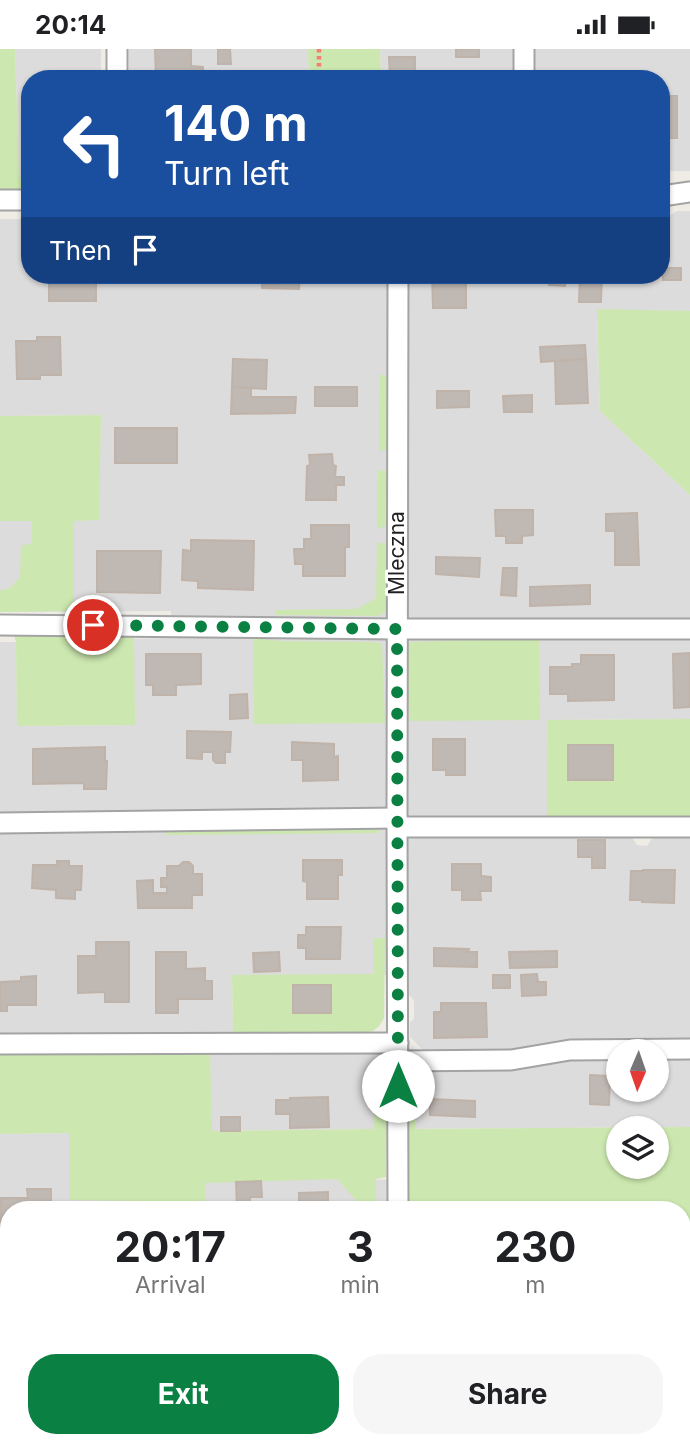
<!DOCTYPE html>
<html lang="en">
<head>
<meta charset="utf-8">
<style>
  :root { --surface:#fff; --page:#f6f6f6; --text:#202124; --muted:#757577; --accent:#0b8043 }
  body { margin:0; font-family:Inter,sans-serif; background:var(--page); color:var(--text); height:100vh; display:flex; flex-direction:column; font-size:26px; white-space:nowrap }
  * { box-sizing:border-box; margin:0 }
  p { font-size:23px; color:var(--muted) }
  .icon { flex:none; width:38px; height:38px; fill:none; stroke:currentColor; stroke-width:2; stroke-linecap:round; stroke-linejoin:round }
  .map { position:relative; flex:1; overflow:hidden }
  .sheet { position:absolute; left:0px; top:1152px; width:691px; height:247px; display:flex; flex-direction:column; background:var(--surface); border-radius:28px 28px 0 0; box-shadow:0 2px 5px #0004 }
  .sheet>* { flex:none }
  .hud { position:absolute; left:21px; top:21px; width:649px; height:214px; border-radius:28px; box-shadow:0 2px 5px #0004; background:#1a4fa0; color:#fff; overflow:hidden }
  .needle { width:46px; rotate:182deg }
  .tools { position:absolute; left:606px; top:990px; display:grid; gap:14px }
  .tools a { display:grid; place-items:center; width:63px; height:63px; border-radius:50%; background:var(--surface); box-shadow:0 2px 5px #0004; font-size:35px }
  .pin { position:absolute; display:grid; place-items:center; width:60px; height:60px; color:#fff; margin:-30px; border:4px solid #fff; border-radius:50%; box-shadow:0 2px 7px #0007 }
  .me { position:absolute; width:77px; margin:-38px; rotate:0deg; stroke-linejoin:round; filter:drop-shadow(0 0 5px #0008) }
  .turn { display:flex; align-items:center; gap:24px; height:147px; padding:0 28px; font-size:32px }
  .turn .icon { width:91px; height:91px; stroke-width:2.5 }
  .turn b { display:block; font-size:49px; line-height:60px }
  .then { display:flex; align-items:center; height:66px; padding:0 28px; background:#0003; gap:14px; font-size:26px }
  .eta { display:flex; justify-content:space-evenly; align-items:center; height:119px; text-align:center }
  .eta b { font-size:42px; font-weight:700; line-height:49px }
  .primary-button { display:flex; gap:14px; margin-top:auto; padding:14px 28px }
  .primary-button a { flex:1; height:80px; border-radius:28px; background:var(--accent); color:#fff; font-size:28px; font-weight:700; line-height:80px; text-align:center }
  .primary-button a+a { background:var(--page); color:var(--text) }
  .status { display:flex; justify-content:space-between; align-items:center; height:49px; padding:0 35px; background:var(--surface); direction:ltr }
  .status svg { height:19px; fill:currentColor }
  .map>svg:first-child { display:block }
</style>
</head>
<body>
<div class="status"><b>20:14</b><svg viewBox="0 0 49 12"><path d="M0 12V9h3v3zM5 12V6h3v6zM10 12V3h3v9zM15 12V0h3v12zM26 1h20v11H26zM47 4h2v5h-2z"/></svg></div>
<div class="map">
<svg width="690" height="1398" viewBox="0 0 690 1398">
  <rect width="100%" height="100%" fill="#efece6"/>
  <g fill="#dddcdc">
    <path d="M15 0H101V30H30V129H19Z"/>
    <path d="M129 0H308L309 30H129Z"/>
    <path d="M380 0H690V122H662V30H381Z"/>
    <path d="M677 162H690V262L597 261 600 362 690 446V670L548 671V748L546 788 631 787 637 796 647 797 653 788H690V991L618 1003V1041H656V1011L690 1010V1078L375 1080 211 1082 210 1005 425 1003 410 988V973L414 970V951L409 946V926H232L233 983 0 984V593H16L17 677 134 676V590L172 589 171 562 0 563V472L98 471 101 366 0 367V170H30V226H662V168H667Z"/>
    <path d="M204 1082 337 1130 416 1131V1160H9V1209H0V1085Z"/>
    <path d="M0 1272H9V1390H682L683 1385H690V1398H0Z"/>
  </g>
  <path fill="#ecedd3" d="M683 1385H685V1398H620V1390H682Z"/>
  <g fill="#cce7af" fill-rule="evenodd">
    <path d="M0 0H15L19 129H30V140L0 141Z"/>
    <path d="M308 0H380L381 30H309Z"/>
    <path d="M597 260 690 262V446L600 362Z"/>
    <path d="M380 325 387 328V401L379 402Z"/>
    <path d="M101 366 99 471 74 472V562L0 563V542L10 539 20 528 21 497 32 494V472H0V367Z"/>
    <path d="M378 421 387 422V472L386 477 377 480Z"/>
    <path d="M377 494H386V559L384 564 378 567 276 566 275 561 357 560 376 549Z"/>
    <path d="M133 582 134 590 135 676 17 677 16 593 14 586 48 583Z"/>
    <path d="M254 589 279 592 376 593 382 595 385 674 254 675Z"/>
    <path d="M539 589 540 671 409 672 407 595 411 593Z"/>
    <path d="M690 670V771L547 769 548 671Z"/>
    <path d="M375 776 379 779V784L166 786 167 778Z"/>
    <path d="M374 889H385L384 969 379 977 373 982 351 986 233 983 232 926 374 925Z"/>
    <path d="M210 1005 212 1082 374 1080 375 1040 385 1042 387 1050 386 1128 376 1130V1158H362L337 1130 205 1134V1152H201V1160H140L139 1152 69 1151V1084L0 1085V1006Z"/>
    <path d="M415 1035V1080L690 1078V1265H683L682 1160H407L406 1080 409 1048ZM618 1080H656V1118H618Z"/>
    <path d="M248 1390H389L388 1398H248Z"/>
  </g>
  <g fill="#c0b8b3" stroke="#c0b3a9" stroke-width="2">
    <path d="M155 0H191V17L203 18V30H156Z"/>
    <path d="M218 0H230L231 15H218Z"/>
    <rect x="456" y="0" width="23" height="8"/>
    <path d="M389 8H415V30H390Z"/>
    <path d="M301 24V30H278V25Z"/>
    <rect x="662" y="47" width="15" height="42"/>
    <rect x="663" y="219" width="18" height="12"/>
    <rect x="49" y="226" width="47" height="26"/>
    <path d="M262 226H300L299 240 262 239Z"/>
    <path d="M432 226H466V259H433Z"/>
    <path d="M538 226H578V232H565V237L549 236V232H538Z"/>
    <path d="M580 226H602L601 253H579Z"/>
    <path d="M37 288H60L61 326H40V330H17L16 292H37Z"/>
    <path d="M585 296 586 310 541 313 540 298Z"/>
    <path d="M233 310 267 311 266 340 232 338Z"/>
    <path d="M586 310 588 354 556 355 555 312Z"/>
    <path d="M232 338 251 339V348H296L295 364 231 365Z"/>
    <rect x="315" y="338" width="42" height="19"/>
    <path d="M437 342H469V358L437 359Z"/>
    <path d="M532 346V363H504L503 347Z"/>
    <rect x="115" y="379" width="62" height="35"/>
    <path d="M332 405 333 416 336 417 335 428H344V436H336V451H306L307 417 310 416 309 406Z"/>
    <path d="M495 461H533V486L522 487V494H506V487H496Z"/>
    <path d="M637 464 639 516H615V482H606V465Z"/>
    <path d="M311 476H349V498H345V527H303V515H295L294 500H304V490H311Z"/>
    <path d="M191 491 254 492 253 541 198 539V532L182 531 183 501 191 502Z"/>
    <path d="M97 502H161L160 544 97 543Z"/>
    <path d="M436 508 480 509 479 528 436 525Z"/>
    <path d="M503 519H517L516 547 501 546Z"/>
    <path d="M590 536V555L530 557V538Z"/>
    <path d="M690 604V658L674 659 673 605Z"/>
    <path d="M146 605H201V635L176 636V646H153V636H146Z"/>
    <path d="M581 606H614V651L568 652V645H550V618H572V615H581Z"/>
    <path d="M247 645 248 669 230 670V646Z"/>
    <path d="M187 682 231 683 230 703H225V714H216L213 711V703H202V710L187 709Z"/>
    <path d="M433 690H465V726H446V721H433Z"/>
    <path d="M292 693 334 695V708L338 707V731L303 732V711H292Z"/>
    <rect x="568" y="696" width="45" height="35"/>
    <path d="M105 698V712H107L106 740H84V734L33 735V700Z"/>
    <path d="M578 791H605V819H592V808H578Z"/>
    <path d="M303 811H342V826H338V850H307V833L303 832Z"/>
    <path d="M57 812H69V817H82L81 841H75V850L56 849V841L32 839 33 816H57Z"/>
    <path d="M183 813H189L193 817V825H202V846H192V859H138L137 832 153 831V844H167V838H161V829H167V817H179Z"/>
    <path d="M452 815H481V827L491 828V842H480L481 851H462V841H452Z"/>
    <path d="M643 821H675L674 854 642 853V851H630L631 822H643Z"/>
    <path d="M306 878H341L340 910H306V899H298V886H306Z"/>
    <path d="M96 893H129V953H105V943L78 944V907H96Z"/>
    <path d="M434 899 469 900 468 903H477V918L434 917Z"/>
    <path d="M557 902V918L510 919 509 903Z"/>
    <path d="M156 903H186V920L205 919V932H212V950H178V964H156Z"/>
    <path d="M279 903 280 922 254 923 253 904Z"/>
    <path d="M537 925 538 933H546V946L522 947 521 926Z"/>
    <rect x="493" y="926" width="17" height="13"/>
    <path d="M36 927V956H7V962H0V933L21 932V928Z"/>
    <rect x="293" y="936" width="38" height="28"/>
    <path d="M441 954H486L487 988 434 989V963H441Z"/>
    <path d="M590 1026 610 1027 609 1056 590 1055Z"/>
    <path d="M328 1048 329 1078 290 1079V1065H276V1051H290V1049Z"/>
    <path d="M430 1050 475 1052V1068L430 1066Z"/>
    <rect x="221" y="1068" width="19" height="14"/>
    <path d="M261 1132 262 1148H250V1159L237 1160 236 1133Z"/>
    <path d="M27 1140H51V1160H9V1196H1V1149H28Z"/>
    <path d="M328 1143V1154H332V1160H299V1144Z"/>
    <path d="M106 1154H133L132 1160H95V1158H107Z"/>
    <rect x="0" y="1290" width="9" height="28"/>
    <path d="M0 1360H6L7 1398H0Z"/>
    <path d="M45 1390H115V1398H53Z"/>
    <path d="M178 1390H228V1398H193V1396H178Z"/>
    <rect x="558" y="1390" width="62" height="8"/>
  </g>
  <g fill="none" stroke-linecap="round" stroke-linejoin="round">
    <defs>
      <g id="minor">
        <path d="M117 0V30"/>
        <path d="M524 30V0"/>
        <path d="M662 147 690 143"/>
        <path d="M0 151H30"/>
        <path d="M398 226 397 769 398 1160"/>
        <path d="M0 576 397 580H690"/>
        <path d="M0 774 397 769"/>
        <path d="M397 778H690"/>
        <path d="M0 995 398 994"/>
        <path d="M398 1012 511 1011 570 1001 690 1000"/>
        <path d="M0 1219H9"/>
        <path d="M400 1390 401 1398"/>
      </g>
    </defs>
    <use href="#minor" stroke="#a3a3a3" stroke-width="23"/>
    <path stroke="#f27d74" stroke-width="4.5" stroke-dasharray="3.5 3.5" stroke-linecap="butt" d="M319 0V30"/>
    <use href="#minor" stroke="#fff" stroke-width="19"/>
  </g>
  <g fill="none" stroke-linecap="round" stroke-linejoin="round">
    <path stroke="#0b8043" stroke-width="12" stroke-dasharray="0 21.6" d="M93 576 397 580 398 1037"/>
  </g>
  <g text-anchor="middle" stroke-width="6" stroke-linejoin="round" paint-order="stroke">
    <g font-size="21" fill="#1f1f1f" stroke="#fff">
      <text transform="translate(397 504) rotate(-90)" y="7">Mleczna</text>
    </g>
  </g>
</svg>
<div class="tools">
<a><svg class="needle" viewBox="-14 -14 28 28"><path d="M0-13l5 13h-10z" fill="#e53935"/><path d="M0 13l5-13h-10z" fill="#757577"/></svg></a>
<a><svg class="icon" aria-label="layers" viewBox="0 0 24 24"><path d="M12 4l9 5-9 5-9-5zM3 14l9 5 9-5"/></svg></a>
</div>
<div class="pin" style="left:93px;top:576px;background:#d93025"><svg class="icon" aria-label="arrive" viewBox="0 0 24 24"><path d="M6 21V4h12l-3 4 3 4H6"/></svg></div>
<svg class="me" style="left:398px;top:1037px" viewBox="-20 -20 40 40"><circle r="19" fill="#fff"/><path d="M0-13L10 11 0 6-10 11z" fill="#0b8043"/></svg>
<div class="hud">
<div class="turn"><svg class="icon" aria-label="left" viewBox="0 0 24 24"><path d="M17 20v-9H6M10 6l-5 5 5 5"/></svg><div><b>140 m</b>Turn left</div></div>
<div class="then">Then<svg class="icon" aria-label="arrive" viewBox="0 0 24 24"><path d="M6 21V4h12l-3 4 3 4H6"/></svg></div>
</div>
<section class="sheet">
<div class="eta">
<div><b>20:17</b><p>Arrival</p></div>
<div><b>3</b><p>min</p></div>
<div><b>230</b><p>m</p></div>
</div>
<div class="primary-button"><a>Exit</a><a>Share</a></div>
</section>
</div>
</body>
</html>
